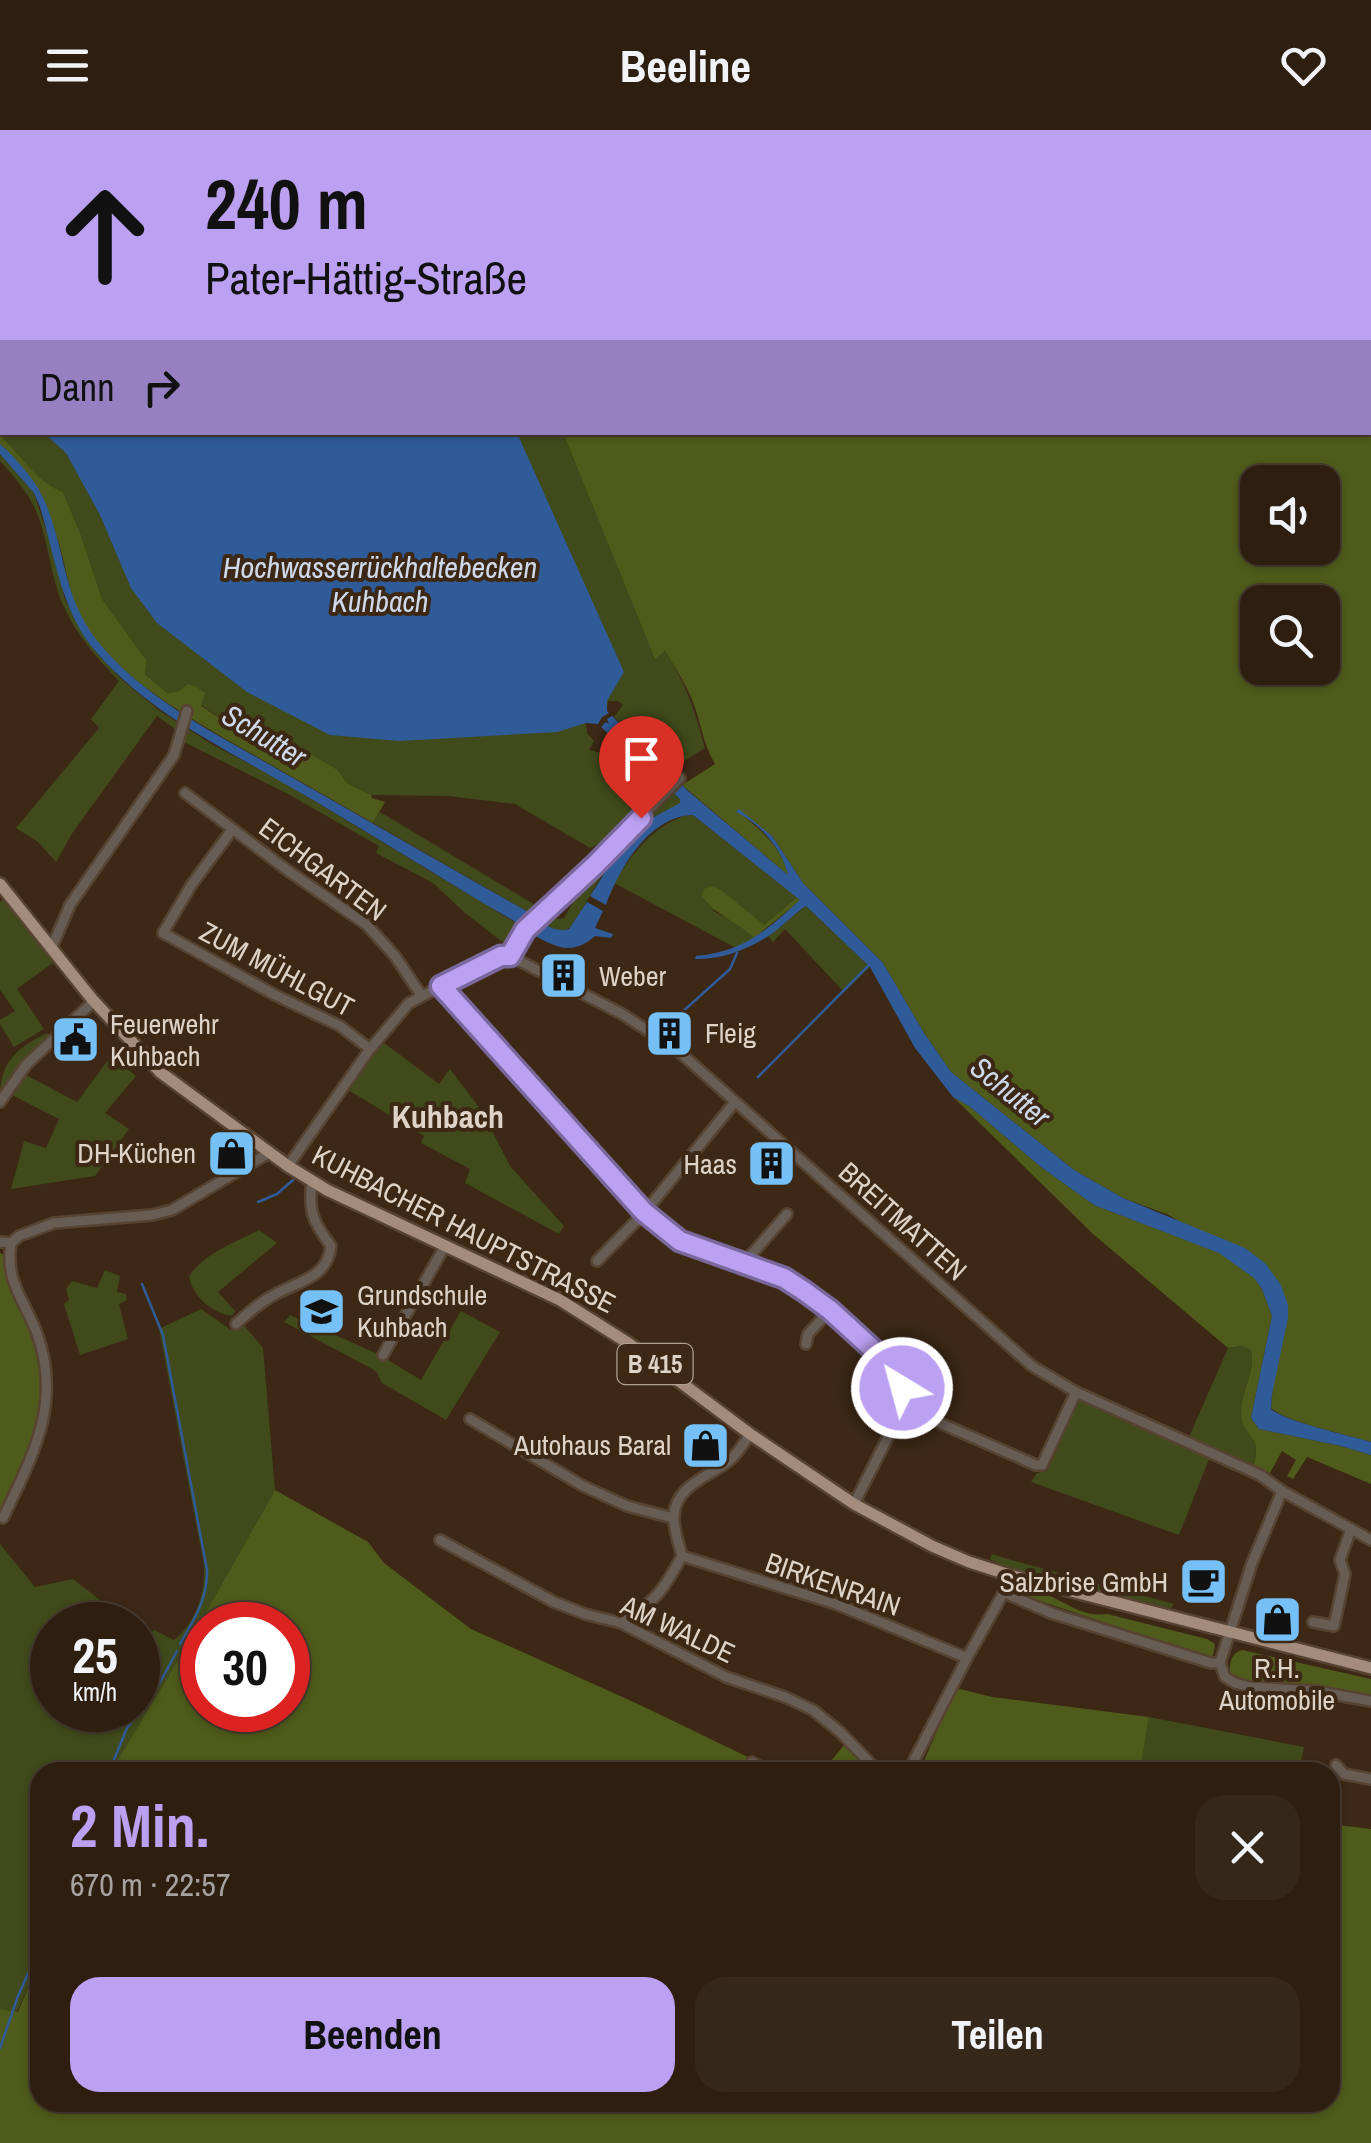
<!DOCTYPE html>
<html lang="de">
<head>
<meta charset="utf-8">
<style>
  :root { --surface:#2d1e10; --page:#352719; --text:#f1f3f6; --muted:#a7a29f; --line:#483c30; --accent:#bca0f2 }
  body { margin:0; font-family:"Archivo Narrow",sans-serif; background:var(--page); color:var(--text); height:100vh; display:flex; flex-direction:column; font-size:38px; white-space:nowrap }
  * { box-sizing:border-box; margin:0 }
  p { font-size:32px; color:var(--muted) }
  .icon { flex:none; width:55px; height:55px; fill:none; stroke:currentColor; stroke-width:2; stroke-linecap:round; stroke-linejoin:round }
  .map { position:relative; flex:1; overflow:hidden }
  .drawer { position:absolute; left:30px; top:1632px; width:1310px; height:350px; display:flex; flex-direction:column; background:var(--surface); border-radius:30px; box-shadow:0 2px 8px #0004,0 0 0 2px var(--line) }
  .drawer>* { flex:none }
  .top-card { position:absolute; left:0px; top:0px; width:1372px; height:305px; box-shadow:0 2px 8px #0004,0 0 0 2px var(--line); background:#bca0f2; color:#111; overflow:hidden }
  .buttons { position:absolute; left:1240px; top:335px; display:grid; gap:20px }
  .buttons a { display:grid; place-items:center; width:100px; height:100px; border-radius:20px; background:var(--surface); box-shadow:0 2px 8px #0004,0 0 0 2px var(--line); font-size:50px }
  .speed { position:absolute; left:30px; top:1472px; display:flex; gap:20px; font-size:50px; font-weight:700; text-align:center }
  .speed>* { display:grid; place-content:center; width:130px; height:130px; border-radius:50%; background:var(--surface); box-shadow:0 2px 8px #0004,0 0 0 2px var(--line); line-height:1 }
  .speed small { font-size:25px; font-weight:400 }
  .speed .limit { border:15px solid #d22; background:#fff; color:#111 }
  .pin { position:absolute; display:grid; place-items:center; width:85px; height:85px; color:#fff; margin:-102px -42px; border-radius:50% 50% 50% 0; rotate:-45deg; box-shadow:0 0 10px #0007 }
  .pin .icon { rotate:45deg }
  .me { position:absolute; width:110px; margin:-55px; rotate:323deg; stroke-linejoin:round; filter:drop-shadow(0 0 8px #0008) }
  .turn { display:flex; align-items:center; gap:35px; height:210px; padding:0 40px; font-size:45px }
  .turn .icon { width:130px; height:130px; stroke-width:2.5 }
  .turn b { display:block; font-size:70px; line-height:85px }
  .then { display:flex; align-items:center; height:95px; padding:0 40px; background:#0003; gap:20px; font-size:38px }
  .round { display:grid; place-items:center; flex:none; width:105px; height:105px; border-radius:30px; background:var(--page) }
  .head { display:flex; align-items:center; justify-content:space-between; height:170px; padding:0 40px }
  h1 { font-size:60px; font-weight:800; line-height:75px; color:var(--accent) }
  .button { display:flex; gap:20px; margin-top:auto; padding:20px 40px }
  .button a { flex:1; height:115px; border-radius:30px; background:var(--accent); color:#111; font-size:40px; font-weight:800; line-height:115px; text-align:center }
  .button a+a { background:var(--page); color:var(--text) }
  header { display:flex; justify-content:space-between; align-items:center; height:130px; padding:0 40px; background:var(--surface); font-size:45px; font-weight:800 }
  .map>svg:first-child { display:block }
</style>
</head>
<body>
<header><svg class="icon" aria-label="menu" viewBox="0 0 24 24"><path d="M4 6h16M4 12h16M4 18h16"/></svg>Beeline<svg class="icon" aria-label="heart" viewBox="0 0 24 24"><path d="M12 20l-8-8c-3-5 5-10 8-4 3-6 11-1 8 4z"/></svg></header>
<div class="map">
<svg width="1371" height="2013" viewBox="0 0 1371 2013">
  <rect width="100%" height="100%" fill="#3c2815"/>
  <g fill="#404a1a">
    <path d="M196 0H678L677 2H222Z"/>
    <path d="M0 246 2 248V302L563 303 655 528 665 521C686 553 695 581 705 618L681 633 673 646 614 587 623 575 618 571H608L607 581 597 593H586L587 603 594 611 589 620 613 626 620 615 664 655C654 668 639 675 626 686 613 697 607 712 590 718L515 674 448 666 371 665 347 653 338 640 311 624 258 598 238 599 179 561 167 563 145 544 147 531 102 469 81 405 63 362C37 352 21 325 0 305Z"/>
    <path d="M0 324 34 363 58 437 65 470 95 521 121 549 160 581 213 615 278 649 519 795 521 797 506 815 464 782 433 753 376 723 379 716 288 664 176 608 178 601 157 586 73 702 56 732 38 712 16 698 99 598 91 589 119 551C97 528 77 506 64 477 50 447 49 411 36 381 28 362 13 346 0 331Z"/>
    <path d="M673 663 680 669V674L654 687 616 725 597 753 573 796 563 801 554 799 540 792 546 786 558 789 564 788 581 759 599 737Z"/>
    <path d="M380 682 535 775 530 783 373 693Z"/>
    <path d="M687 685H693L797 767 764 795 710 779 741 796 754 808 736 818 614 753C632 724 652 696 687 685Z"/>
    <path d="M3 769 54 832 17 859 44 899 14 917 0 894V890L15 881 0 860V772Z"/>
    <path d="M806 776 870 837 844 862 785 799 773 812 768 806Z"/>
    <path d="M47 903 50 906 18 939 0 966C0 932 18 917 47 903Z"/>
    <path d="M383 912 439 954 450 939 482 981 510 1036 564 1096 559 1104 465 1053 470 1039 421 1013 424 1006 348 960Z"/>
    <path d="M111 926 136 946 105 983 129 999 95 1046 11 1059 24 1011 46 1018 59 989 10 964 24 944 77 972Z"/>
    <path d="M259 1100 277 1113 218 1162 235 1181 232 1186C212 1183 192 1166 189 1146 205 1123 234 1113 259 1100Z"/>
    <path d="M105 1140 120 1146 117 1162 126 1164 127 1170 119 1174 128 1209 80 1225 64 1174 69 1170 66 1159 72 1151 97 1158Z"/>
    <path d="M201 1179 231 1200 243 1194 263 1218 275 1360 189 1512 117 1631 114 1642H40V1829L17 1882 0 1879V1414L35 1457 73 1449 132 1495H52V1580H138V1499L145 1505 154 1500 174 1510C197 1491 205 1464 204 1435L159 1199Z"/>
    <path d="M461 1181 500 1202 446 1290 382 1253 376 1241 284 1192 290 1185 378 1224 421 1250Z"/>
    <path d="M1242 1216 1251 1220C1256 1241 1240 1262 1241 1284 1242 1308 1264 1304 1253 1336L1189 1307 1228 1218Z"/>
    <path d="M1079 1270 1209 1329 1179 1405 1031 1352 1037 1343 1047 1341Z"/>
    <path d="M992 1424 1008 1429 1174 1474 1171 1478 1135 1470 1121 1472 1006 1437 990 1429Z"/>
    <path d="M1149 1587 1304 1617 1299 1642H1140Z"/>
  </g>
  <g fill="#4e5b1a" fill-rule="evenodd">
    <path d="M678 0H1251L1252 2H677Z"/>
    <path d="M1371 81V1312C1348 1305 1286 1292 1271 1278L1281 1155 1169 1085 1123 1068 1074 1040 951 942 924 903 883 833 803 753 772 706 741 684C763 702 782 718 789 746L682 655 715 634C703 614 701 593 693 572 686 554 675 537 665 521L655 529 563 303 1249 302 1258 307 1261 302H1370ZM1258 352H1322V418H1258L1257 377 1251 370 1258 364ZM1258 472H1322V538H1258Z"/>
    <path d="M0 305C21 325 37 352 63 362L81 405 102 469 147 531 145 544 167 563 179 561 188 554 195 556 205 563 201 576 237 599 258 598 311 624 338 640 347 653 371 665 372 668 385 672 373 693C336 672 298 650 261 629 205 597 113 548 82 490 71 469 68 448 62 425 51 382 34 345 0 314Z"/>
    <path d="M711 756 721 760 764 795 797 767 801 770 754 808C738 792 715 785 702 766L704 759Z"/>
    <path d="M953 967 969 976 1041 1037 1094 1075 1220 1123 1254 1148 1262 1159 1272 1186 1251 1288 1259 1299 1341 1316 1371 1325V1354L1307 1327 1293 1349 1287 1346 1296 1330 1282 1321 1270 1343 1253 1336C1264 1304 1242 1308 1241 1284 1240 1262 1256 1242 1251 1220L1242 1216 1228 1218 1093 1104Z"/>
    <path d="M0 1123 6 1126V1142L39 1222 41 1238 39 1297 0 1384Z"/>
    <path d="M275 1360 368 1412 384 1433 471 1499 638 1574 752 1629 774 1642H114L117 1631 189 1512ZM202 1495H288V1580H202Z"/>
    <path d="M1016 1456C1030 1459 1046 1463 1058 1470 1075 1478 1087 1487 1107 1484L1207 1509 1214 1513 1215 1517 1212 1528 1019 1464 1013 1461 1012 1458Z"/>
    <path d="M1242 1520 1371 1549V1567L1321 1557 1252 1553 1230 1543C1229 1532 1232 1523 1242 1520Z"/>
    <path d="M956 1558 992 1567 1149 1587 1140 1642H919Z"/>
    <path d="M844 1615 876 1642H822Z"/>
    <path d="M1330 1694 1371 1699V2013H0V1879L18 1882 40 1829V1972H1330Z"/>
  </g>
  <g fill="#305b99">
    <path d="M0 0H19L21 2H2V265L0 262Z"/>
    <path d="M44 303H517L624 542 607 571V581L609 583 602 587 598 594 586 593 557 602 399 611 330 605 247 562 157 493 131 458 100 385 66 323Z"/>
    <path d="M0 314C18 330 37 352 46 374 68 429 62 472 105 520 153 574 224 608 286 644 367 690 448 737 530 783 542 793 553 803 569 799L587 772 603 781 595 798 613 804 611 808 595 806C585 815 574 820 560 817 542 812 529 801 514 791 479 771 444 749 409 728 366 702 323 675 278 650 214 613 148 581 98 524 62 485 55 427 40 377L34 363 0 324Z"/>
    <path d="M612 586 688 661 788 745C783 719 759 693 736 682L739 679 772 706 803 753 883 833 924 903 951 942 1074 1040 1123 1068 1245 1118 1265 1133 1281 1155 1288 1175V1188L1272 1264 1271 1279C1286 1292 1348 1305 1371 1312V1325L1341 1316 1259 1299 1251 1288 1272 1186 1262 1159 1254 1148 1219 1123 1094 1075 1041 1037 969 976 953 967 915 918 870 837 806 776C792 785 781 798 767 807 746 820 720 830 695 829L696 826C743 822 767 800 800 770L693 685C649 686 619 739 606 775L590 766 616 725 654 687 680 673V669L601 597 606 592 609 594 607 589Z"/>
  </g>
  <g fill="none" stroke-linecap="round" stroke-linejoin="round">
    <g stroke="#305b99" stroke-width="2.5">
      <path d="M468 2H469"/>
      <path d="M670 893 730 839 737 823"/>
      <path d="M758 947 869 835"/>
      <path d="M258 1072 277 1064 293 1050"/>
      <path d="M142 1154 163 1205 207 1440C208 1468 194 1490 180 1514"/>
      <path d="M109 1642 127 1598 156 1560 177 1521"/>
      <path d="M0 1918 18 1866 40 1817"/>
    </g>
    <defs>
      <g id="minor">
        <path d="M185 663 287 740 367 795 395 826 421 865"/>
        <path d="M232 700 192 754 163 803 275 865 340 896 370 919"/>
        <path d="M52 817 70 775 174 625 187 581"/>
        <path d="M510 826 622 884 675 918 1032 1236 1076 1262 1260 1345 1282 1361 1252 1433 1220 1533H1211L1051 1483 1005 1463"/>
        <path d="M441 856 644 1083 679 1111 751 1135 784 1148 805 1161 830 1180 898 1245 902 1258 901 1276 891 1301 854 1374"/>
        <path d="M0 972 26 935 94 871"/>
        <path d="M288 1036 370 919 409 873 484 834 501 826H510L525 799 595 735 680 648"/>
        <path d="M0 1112 11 1113 19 1106 54 1093 152 1085 172 1080 269 1023"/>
        <path d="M597 1131 644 1083 735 972"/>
        <path d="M744 1133 787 1084"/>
        <path d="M236 1194C248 1183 259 1173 274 1165 298 1151 327 1149 331 1116 313 1092 308 1081 312 1051"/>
        <path d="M806 1214 808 1204 830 1180"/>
        <path d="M383 1225 445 1116"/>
        <path d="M901 1276 1036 1335H1042L1076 1262"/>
        <path d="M470 1289 583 1356 627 1376 673 1388"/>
        <path d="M1282 1361 1371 1410"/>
        <path d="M3 1388C33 1325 63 1272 36 1201 23 1168 5 1151 11 1113"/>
        <path d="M440 1410 554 1472 585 1484 621 1493 726 1547 785 1567 813 1580 840 1602 872 1635 886 1642"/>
        <path d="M682 1426 836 1474 967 1528"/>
        <path d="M1313 1492 1334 1496 1345 1444 1340 1430 1351 1399"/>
        <path d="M621 1493C655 1472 663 1461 682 1426 679 1414 673 1398 674 1386 675 1355 711 1346 730 1330 738 1323 744 1313 750 1304"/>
        <path d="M1220 1533 1225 1547 1235 1553 1250 1557 1315 1561 1371 1571"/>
        <path d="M752 1632 769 1642"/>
        <path d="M1336 1635 1344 1644 1371 1649"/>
        <path d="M908 1642 967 1528 1013 1446"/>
      </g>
      <path id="major" d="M0 754 92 869 160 942 288 1036 327 1060 560 1170 628 1213 750 1304 854 1374 932 1416 969 1432 1013 1446 1371 1538"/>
    </defs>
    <use href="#minor" stroke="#564331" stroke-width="14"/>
    <use href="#major" stroke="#564331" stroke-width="16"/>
    <use href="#minor" stroke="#685d55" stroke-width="9"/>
    <use href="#major" stroke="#a38c7c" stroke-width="11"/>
  </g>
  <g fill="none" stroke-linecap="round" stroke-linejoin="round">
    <defs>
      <path id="route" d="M641 688 595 735 525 800 510 826H501L441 856 644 1082 680 1111 784 1148 804 1161 830 1180 889 1234 898 1245 902 1258"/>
    </defs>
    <use href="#route" stroke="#7a689d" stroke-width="25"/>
    <use href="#route" stroke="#bca0f2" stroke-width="18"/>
  </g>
  <defs>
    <symbol id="building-square" viewBox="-11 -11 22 22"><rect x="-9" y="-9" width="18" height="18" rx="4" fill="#75c0f6" stroke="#3c2815"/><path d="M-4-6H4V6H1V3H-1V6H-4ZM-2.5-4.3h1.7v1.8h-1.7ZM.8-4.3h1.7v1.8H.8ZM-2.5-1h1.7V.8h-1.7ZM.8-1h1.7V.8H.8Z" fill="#111"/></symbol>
    <symbol id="civic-square" viewBox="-11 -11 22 22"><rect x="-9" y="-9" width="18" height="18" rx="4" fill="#75c0f6" stroke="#3c2815"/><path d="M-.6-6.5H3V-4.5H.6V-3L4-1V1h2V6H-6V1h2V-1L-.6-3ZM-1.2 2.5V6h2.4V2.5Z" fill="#111"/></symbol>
    <symbol id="shop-square" viewBox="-11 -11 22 22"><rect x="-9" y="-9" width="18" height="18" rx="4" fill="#75c0f6" stroke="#3c2815"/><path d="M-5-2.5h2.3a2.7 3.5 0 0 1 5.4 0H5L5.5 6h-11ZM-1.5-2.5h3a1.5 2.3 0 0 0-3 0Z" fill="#111"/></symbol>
    <symbol id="school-square" viewBox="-11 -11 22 22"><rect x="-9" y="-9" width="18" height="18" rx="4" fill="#75c0f6" stroke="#3c2815"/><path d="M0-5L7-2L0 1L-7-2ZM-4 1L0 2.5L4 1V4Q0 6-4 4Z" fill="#111"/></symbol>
    <symbol id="cafe-square" viewBox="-11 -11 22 22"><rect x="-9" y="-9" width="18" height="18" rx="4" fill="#75c0f6" stroke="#3c2815"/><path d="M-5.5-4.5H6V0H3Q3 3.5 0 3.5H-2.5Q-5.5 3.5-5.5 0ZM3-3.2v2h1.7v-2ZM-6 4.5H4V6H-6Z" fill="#111"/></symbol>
  </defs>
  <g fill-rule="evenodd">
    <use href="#building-square" x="536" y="818" width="55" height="55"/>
    <use href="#building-square" x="642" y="876" width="55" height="55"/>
    <use href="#civic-square" x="48" y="882" width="55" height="55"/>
    <use href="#shop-square" x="204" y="996" width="55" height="55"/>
    <use href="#building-square" x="744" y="1006" width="55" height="55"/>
    <use href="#school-square" x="294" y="1154" width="55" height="55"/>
    <use href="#shop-square" x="678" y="1288" width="55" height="55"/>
    <use href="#cafe-square" x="1176" y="1424" width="55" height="55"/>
    <use href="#shop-square" x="1250" y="1462" width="55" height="55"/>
  </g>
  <g text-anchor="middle" stroke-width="8" stroke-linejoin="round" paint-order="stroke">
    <rect fill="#3c2815" stroke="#ae9f91" stroke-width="2.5" x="617.5" y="1214" width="75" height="40" rx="8"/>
    <g font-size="25" font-weight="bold" fill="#dfd2c6">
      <text x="655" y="1243">B 415</text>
    </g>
    <g font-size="28" fill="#dfd2c6" stroke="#3c2815">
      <text transform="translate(323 739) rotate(37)" y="10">EICHGARTEN</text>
      <text transform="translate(277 839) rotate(28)" y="10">ZUM MÜHLGUT</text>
      <text transform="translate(903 1091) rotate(42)" y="10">BREITMATTEN</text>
      <text transform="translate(464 1099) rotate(27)" y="10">KUHBACHER HAUPTSTRASSE</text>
      <text transform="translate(833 1454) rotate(19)" y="10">BIRKENRAIN</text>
      <text transform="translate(678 1499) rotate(25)" y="10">AM WALDE</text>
    </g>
    <g font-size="28" fill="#dfd2c6" stroke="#3c2815" text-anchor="start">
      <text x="599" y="856">Weber</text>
      <text x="110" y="904">Feuerwehr<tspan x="110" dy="32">Kuhbach</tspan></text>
      <text x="705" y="913">Fleig</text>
      <text x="196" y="1033" text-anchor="end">DH-Küchen</text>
      <text x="737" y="1044" text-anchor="end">Haas</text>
      <text x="357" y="1175">Grundschule<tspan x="357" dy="32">Kuhbach</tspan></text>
      <text x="671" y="1325" text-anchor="end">Autohaus Baral</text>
      <text x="1168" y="1462" text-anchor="end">Salzbrise GmbH</text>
      <text x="1277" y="1548" text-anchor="middle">R.H.<tspan x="1277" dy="32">Automobile</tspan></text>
    </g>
    <g font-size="30" font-style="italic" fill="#cedaec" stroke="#3c2815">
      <text x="380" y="448">Hochwasserrückhaltebecken<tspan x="380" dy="34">Kuhbach</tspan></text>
      <text transform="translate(264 606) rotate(31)" y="10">Schutter</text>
      <text transform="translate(1010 962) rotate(39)" y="10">Schutter</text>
    </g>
    <g font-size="32" font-weight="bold" fill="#dfd2c6" stroke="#3c2815">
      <text x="448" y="998">Kuhbach</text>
    </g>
  </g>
</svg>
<div class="buttons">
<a><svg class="icon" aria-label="sound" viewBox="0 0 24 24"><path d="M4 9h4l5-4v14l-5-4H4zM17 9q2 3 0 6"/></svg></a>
<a><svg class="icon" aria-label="search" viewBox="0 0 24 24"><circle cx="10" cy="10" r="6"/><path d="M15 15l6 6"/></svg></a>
</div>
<div class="speed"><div>25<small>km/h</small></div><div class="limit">30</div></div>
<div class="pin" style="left:641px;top:688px;background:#d93025"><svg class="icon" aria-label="arrive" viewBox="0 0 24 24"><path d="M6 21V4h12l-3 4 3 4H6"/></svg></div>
<svg class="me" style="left:902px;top:1258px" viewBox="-20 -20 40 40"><circle r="17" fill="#bca0f2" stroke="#fff" stroke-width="3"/><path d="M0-11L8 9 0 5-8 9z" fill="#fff"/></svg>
<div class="top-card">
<div class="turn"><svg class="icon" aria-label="ahead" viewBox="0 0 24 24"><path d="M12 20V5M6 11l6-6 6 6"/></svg><div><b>240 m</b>Pater-Hättig-Straße</div></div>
<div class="then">Dann<svg class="icon" aria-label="right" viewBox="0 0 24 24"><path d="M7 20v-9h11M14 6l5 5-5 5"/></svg></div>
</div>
<section class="drawer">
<div class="head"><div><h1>2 Min.</h1><p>670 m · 22:57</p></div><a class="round"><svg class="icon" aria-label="close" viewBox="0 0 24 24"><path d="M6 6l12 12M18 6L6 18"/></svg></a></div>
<div class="button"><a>Beenden</a><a>Teilen</a></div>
</section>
</div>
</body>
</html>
